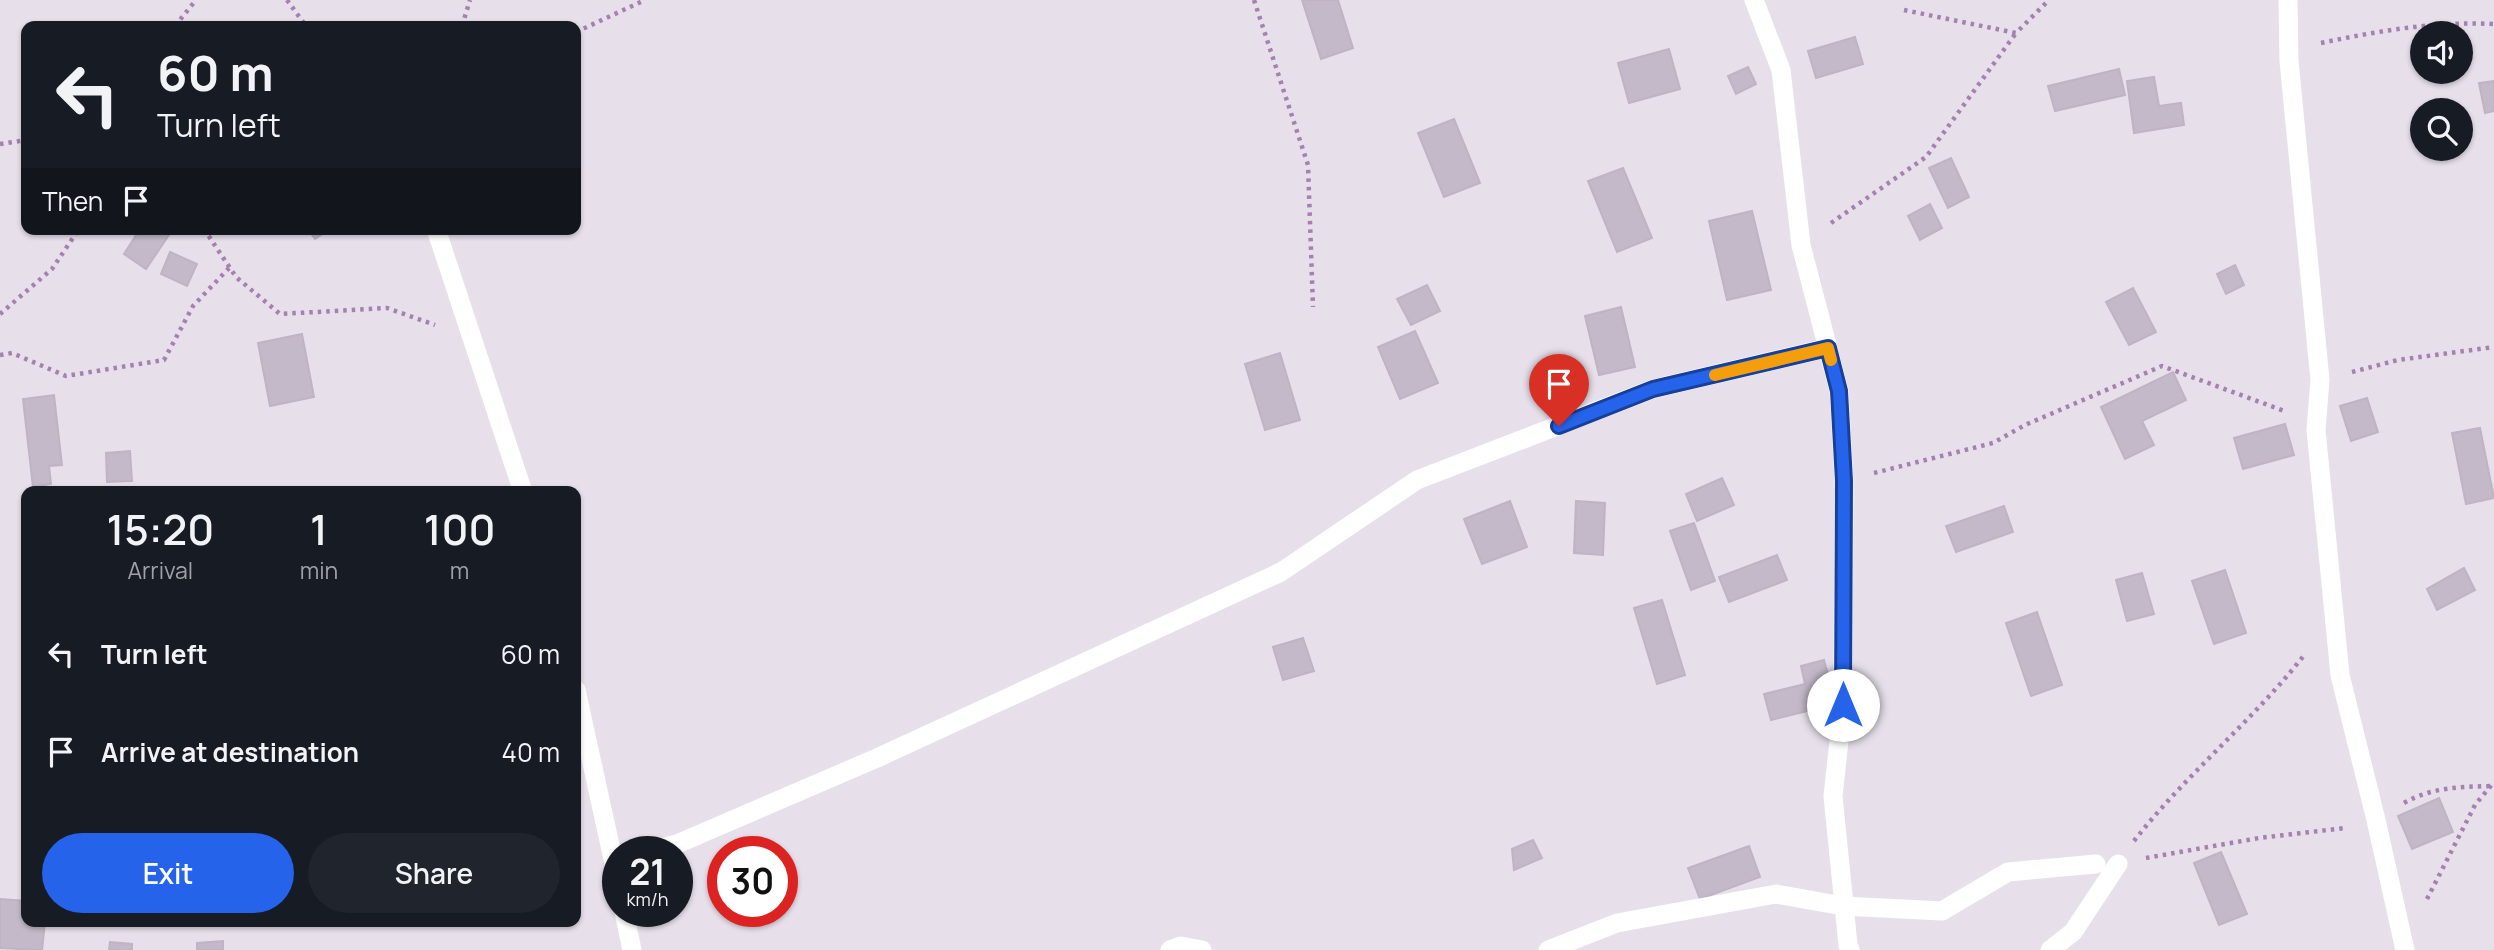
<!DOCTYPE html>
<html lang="en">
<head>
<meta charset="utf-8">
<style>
  :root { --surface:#171b24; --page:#20242c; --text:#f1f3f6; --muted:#9ea1a6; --accent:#2563eb }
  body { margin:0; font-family:Manrope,sans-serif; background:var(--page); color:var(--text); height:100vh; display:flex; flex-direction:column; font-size:26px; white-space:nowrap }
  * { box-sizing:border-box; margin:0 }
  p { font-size:23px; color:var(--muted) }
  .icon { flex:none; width:38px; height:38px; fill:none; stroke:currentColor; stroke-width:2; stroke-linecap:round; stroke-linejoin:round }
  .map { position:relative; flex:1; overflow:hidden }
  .sheet { position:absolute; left:21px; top:486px; width:560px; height:441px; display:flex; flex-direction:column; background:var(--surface); border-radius:14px; box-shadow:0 2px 5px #0004 }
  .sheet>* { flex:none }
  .top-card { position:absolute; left:21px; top:21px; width:560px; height:214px; border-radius:14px; box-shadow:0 2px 5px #0004; background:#171b24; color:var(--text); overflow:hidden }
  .tools { position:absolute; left:2410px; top:21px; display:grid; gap:14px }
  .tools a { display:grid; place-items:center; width:63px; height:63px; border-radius:50%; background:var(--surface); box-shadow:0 2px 5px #0004; font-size:35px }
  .speed { position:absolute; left:602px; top:836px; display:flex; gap:14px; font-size:35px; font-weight:700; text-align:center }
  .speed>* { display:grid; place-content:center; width:91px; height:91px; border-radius:50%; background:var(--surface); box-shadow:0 2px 5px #0004; line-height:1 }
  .speed small { font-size:18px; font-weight:400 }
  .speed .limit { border:10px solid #d22; background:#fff; color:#111 }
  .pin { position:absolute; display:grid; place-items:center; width:60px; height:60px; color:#fff; margin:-72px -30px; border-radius:50% 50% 50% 0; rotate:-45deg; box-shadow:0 0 7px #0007 }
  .pin .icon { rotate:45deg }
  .me { position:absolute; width:77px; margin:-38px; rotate:0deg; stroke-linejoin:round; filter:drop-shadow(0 0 5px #0008) }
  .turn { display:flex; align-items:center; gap:24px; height:147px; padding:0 21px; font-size:32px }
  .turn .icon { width:91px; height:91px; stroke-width:2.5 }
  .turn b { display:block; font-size:49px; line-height:60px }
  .then { display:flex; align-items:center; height:66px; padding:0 21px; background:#0003; gap:14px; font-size:26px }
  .eta { display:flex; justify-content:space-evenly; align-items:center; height:119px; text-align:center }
  .eta b { font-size:42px; font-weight:600; line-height:49px }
  .action { display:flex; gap:14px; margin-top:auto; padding:14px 21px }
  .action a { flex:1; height:80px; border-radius:42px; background:var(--accent); color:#fff; font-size:28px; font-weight:600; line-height:80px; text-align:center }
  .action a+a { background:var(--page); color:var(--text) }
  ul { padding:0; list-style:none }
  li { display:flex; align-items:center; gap:21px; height:98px; padding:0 21px }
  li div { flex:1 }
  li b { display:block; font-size:26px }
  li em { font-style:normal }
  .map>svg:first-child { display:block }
</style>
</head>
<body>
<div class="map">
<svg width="2494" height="950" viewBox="0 0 2494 950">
  <rect width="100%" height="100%" fill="#e7e0eb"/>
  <g fill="#c3b9c9" stroke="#bfb3c5" stroke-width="2">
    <path d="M1302 0H1338L1353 48 1321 59Z"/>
    <path d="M1855 37 1863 64 1816 78 1808 51Z"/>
    <path d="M1669 49 1680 89 1629 103 1618 63Z"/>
    <path d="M1748 67 1756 84 1736 94 1728 76Z"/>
    <path d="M2119 69 2125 95 2055 111 2048 86Z"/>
    <path d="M2154 77 2159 106 2181 103 2184 125 2134 133 2127 81Z"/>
    <path d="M2494 81V111L2485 113 2479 83Z"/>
    <path d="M1454 119 1480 183 1444 197 1418 133Z"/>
    <path d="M1951 158 1969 197 1948 208 1929 168Z"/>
    <path d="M1623 168 1652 238 1617 252 1588 181Z"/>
    <path d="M1930 204 1942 228 1920 240 1908 216Z"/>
    <path d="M1752 211 1771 290 1727 300 1709 221Z"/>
    <path d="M140 229H173L146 269 124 254Z"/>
    <path d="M308 229H330L315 239Z"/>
    <path d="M170 252 197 264 187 286 161 274Z"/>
    <path d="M2235 265 2244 285 2226 294 2217 274Z"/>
    <path d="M1427 285 1440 311 1411 325 1397 299Z"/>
    <path d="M2133 288 2156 332 2129 345 2106 302Z"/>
    <path d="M1621 307 1635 367 1599 375 1585 316Z"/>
    <path d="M1415 331 1438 383 1400 399 1378 347Z"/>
    <path d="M302 334 314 397 270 406 258 343Z"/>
    <path d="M1280 353 1300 420 1265 430 1245 364Z"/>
    <path d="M2173 372 2186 400 2142 421 2154 445 2125 459 2101 407Z"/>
    <path d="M54 395 62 465 49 466 51 484 33 487 23 399Z"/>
    <path d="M2367 398 2378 432 2351 441 2340 406Z"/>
    <path d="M2285 424 2294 455 2243 469 2234 438Z"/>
    <path d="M2480 428 2494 498 2466 504 2452 433Z"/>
    <path d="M130 451 132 481 107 482 106 453Z"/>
    <path d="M1722 478 1734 505 1697 521 1686 494Z"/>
    <path d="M1510 501 1527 547 1482 564 1464 519Z"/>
    <path d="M1576 501 1605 503 1603 555 1574 553Z"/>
    <path d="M2004 506 2013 532 1956 552 1946 526Z"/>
    <path d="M1694 523 1715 581 1691 590 1670 531Z"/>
    <path d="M1777 555 1787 580 1729 602 1719 577Z"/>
    <path d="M2464 568 2475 590 2437 610 2427 589Z"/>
    <path d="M2225 570 2246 633 2214 644 2192 581Z"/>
    <path d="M2142 573 2154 614 2127 621 2116 580Z"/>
    <path d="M1662 600 1685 675 1657 684 1634 608Z"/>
    <path d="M2037 612 2062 685 2031 696 2006 623Z"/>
    <path d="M1303 638 1314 671 1283 680 1273 647Z"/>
    <path d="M1824 660 1836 704 1771 720 1764 694 1805 684 1801 666Z"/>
    <path d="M2439 798 2453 832 2412 849 2398 816Z"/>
    <path d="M1533 840 1542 858 1514 870 1512 849Z"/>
    <path d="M1749 846 1760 877 1700 899 1688 868Z"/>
    <path d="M2221 852 2247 914 2219 925 2194 863Z"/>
    <path d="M0 899 26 901V922H45L42 950 0 948Z"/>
    <path d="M223 941V950H197V943Z"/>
    <path d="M110 942 132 944V950H109Z"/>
  </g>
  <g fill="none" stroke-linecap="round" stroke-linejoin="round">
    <g stroke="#a481af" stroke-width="4.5" stroke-dasharray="3.5 5" stroke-linecap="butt">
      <path d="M287 0 306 26"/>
      <path d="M1254 0 1308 165 1313 307"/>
      <path d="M1904 10 2016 33 2049 0"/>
      <path d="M175 26 196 0"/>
      <path d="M462 26 470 0"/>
      <path d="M576 32 645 0"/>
      <path d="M2321 43C2378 31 2435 21 2494 24"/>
      <path d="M0 144 26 140"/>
      <path d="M1831 223 1926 157 2016 33"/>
      <path d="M204 229 236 277 280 314 387 308 435 325"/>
      <path d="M0 314 52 269 79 229"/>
      <path d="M0 355 12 353 66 376 164 360 193 306 229 268"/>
      <path d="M2352 372 2398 360 2494 347"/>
      <path d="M1874 473 1993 443 2025 425 2162 366 2287 412"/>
      <path d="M2404 803C2432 787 2460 787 2491 786"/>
      <path d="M2134 841C2186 774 2253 721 2305 654"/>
      <path d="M2146 858 2259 838 2345 828"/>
      <path d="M2427 899 2475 805 2494 782"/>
    </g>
    <g stroke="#fff" stroke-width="19">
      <path d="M1754 0 1781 70 1801 245 1839 391 1844 481 1843 705 1833 796 1848 945 1850 950"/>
      <path d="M2288 0 2289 61 2320 380 2316 430 2340 675 2376 820 2405 950"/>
      <path d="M436 229 523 492"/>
      <path d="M576 690 618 882"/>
      <path d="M646 852 677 844 877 758 1281 572 1417 480 1653 389 1827 348"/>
      <path d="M624 912 632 950"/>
      <path d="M1170 950 1181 946 1202 950"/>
      <path d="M1548 950 1617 923 1776 894 1843 906 1942 911 2008 872 2096 864"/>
      <path d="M2050 950 2073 932 2118 864"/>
    </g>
  </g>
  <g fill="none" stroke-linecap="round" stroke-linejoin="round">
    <defs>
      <path id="route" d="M1559 426 1653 389 1828 348 1839 391 1844 481 1843 705"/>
    </defs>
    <use href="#route" stroke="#184099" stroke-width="18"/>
    <use href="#route" stroke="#2563eb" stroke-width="12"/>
    <path stroke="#f59e0b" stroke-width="12" d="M1715 375 1828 348 1831 360"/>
  </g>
</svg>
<div class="tools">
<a><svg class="icon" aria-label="sound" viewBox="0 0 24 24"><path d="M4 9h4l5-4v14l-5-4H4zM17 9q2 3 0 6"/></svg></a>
<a><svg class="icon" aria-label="search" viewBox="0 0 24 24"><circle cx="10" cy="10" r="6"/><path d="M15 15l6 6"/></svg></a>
</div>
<div class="speed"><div>21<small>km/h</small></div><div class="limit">30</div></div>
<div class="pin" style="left:1559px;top:426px;background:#d93025"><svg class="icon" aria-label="arrive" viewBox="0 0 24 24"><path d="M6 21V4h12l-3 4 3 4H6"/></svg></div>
<svg class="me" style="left:1843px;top:705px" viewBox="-20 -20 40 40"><circle r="19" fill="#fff"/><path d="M0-13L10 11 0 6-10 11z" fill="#2563eb"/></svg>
<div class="top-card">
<div class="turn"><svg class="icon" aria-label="left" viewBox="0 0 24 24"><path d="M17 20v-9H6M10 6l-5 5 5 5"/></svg><div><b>60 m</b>Turn left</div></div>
<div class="then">Then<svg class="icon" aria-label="arrive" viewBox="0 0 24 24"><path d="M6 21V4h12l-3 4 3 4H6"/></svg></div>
</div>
<section class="sheet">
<div class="eta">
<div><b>15:20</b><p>Arrival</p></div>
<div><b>1</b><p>min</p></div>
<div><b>100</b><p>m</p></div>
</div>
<ul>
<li><svg class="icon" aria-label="left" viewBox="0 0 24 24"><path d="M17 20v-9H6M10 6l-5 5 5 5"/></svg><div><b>Turn left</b></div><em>60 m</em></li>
<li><svg class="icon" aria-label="arrive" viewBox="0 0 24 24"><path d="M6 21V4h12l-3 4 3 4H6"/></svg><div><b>Arrive at destination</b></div><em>40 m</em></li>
</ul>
<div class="action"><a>Exit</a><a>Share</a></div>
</section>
</div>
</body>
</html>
